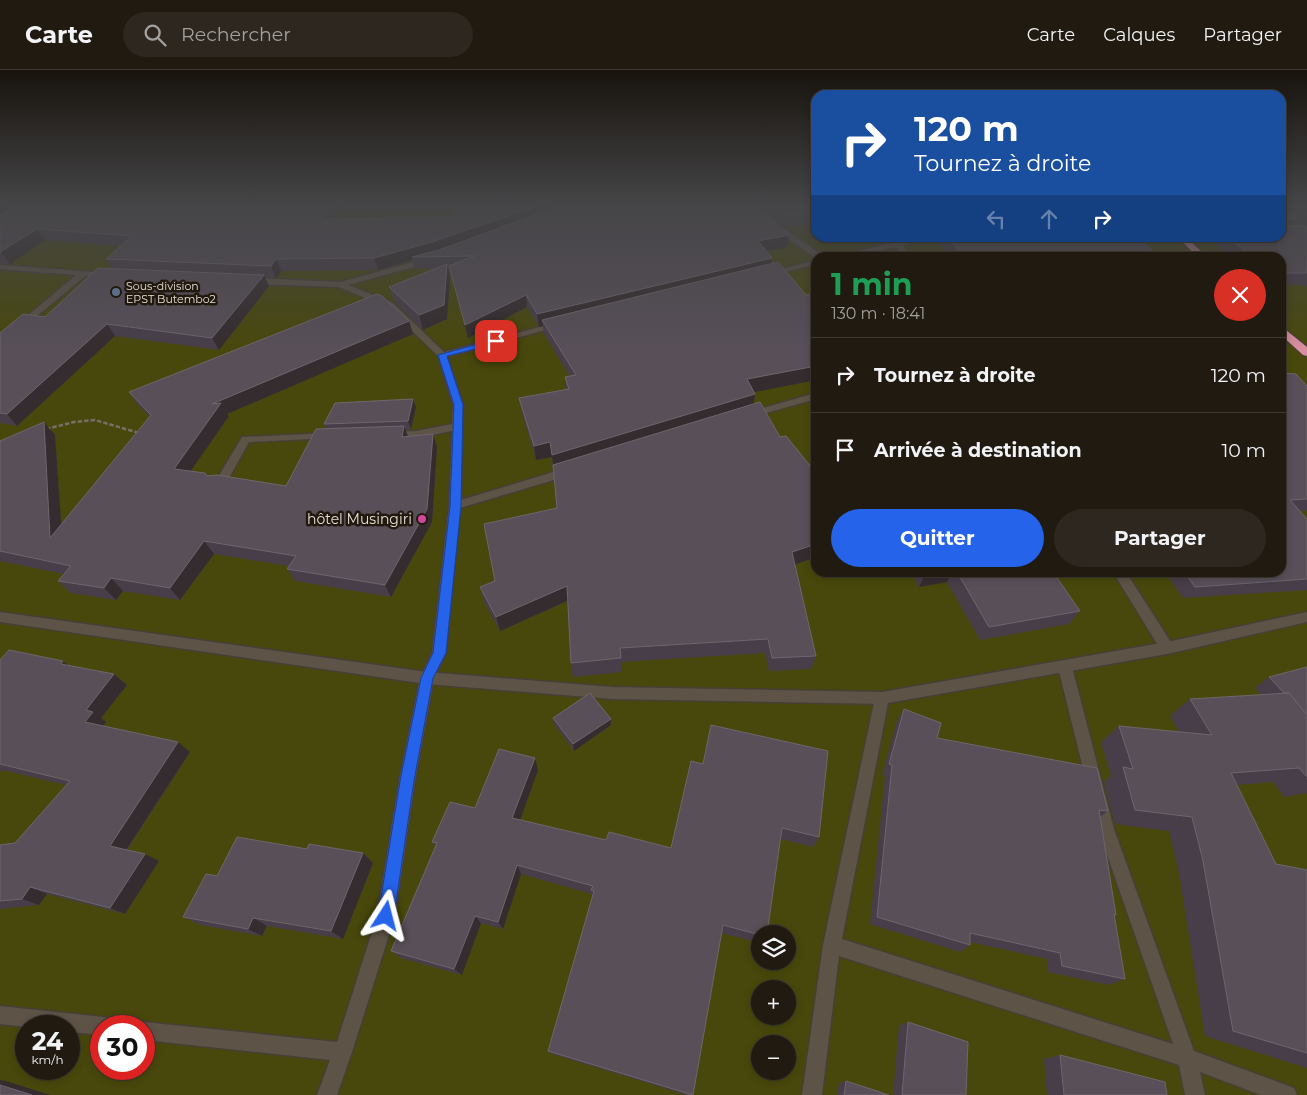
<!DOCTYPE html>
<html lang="fr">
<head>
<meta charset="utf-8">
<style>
  :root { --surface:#211a11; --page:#2d271f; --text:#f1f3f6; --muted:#a2a19f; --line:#3e3831; --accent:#2563eb }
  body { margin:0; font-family:Montserrat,sans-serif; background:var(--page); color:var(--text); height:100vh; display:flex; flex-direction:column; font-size:19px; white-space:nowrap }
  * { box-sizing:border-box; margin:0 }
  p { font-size:16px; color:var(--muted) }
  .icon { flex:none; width:28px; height:28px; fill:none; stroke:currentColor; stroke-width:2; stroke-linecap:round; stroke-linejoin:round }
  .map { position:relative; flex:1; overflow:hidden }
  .panel { position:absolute; left:811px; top:182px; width:475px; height:325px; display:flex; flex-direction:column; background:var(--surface); border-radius:15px; box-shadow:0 2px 8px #0003,0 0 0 1px var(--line) }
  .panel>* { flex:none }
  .guide { position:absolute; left:811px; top:20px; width:475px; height:152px; border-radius:15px; box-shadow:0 2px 8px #0003,0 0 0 1px var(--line); background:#1a4fa0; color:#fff; overflow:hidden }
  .tools { position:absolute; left:751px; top:855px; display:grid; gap:10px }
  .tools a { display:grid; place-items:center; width:45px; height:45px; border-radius:50%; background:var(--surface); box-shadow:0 2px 8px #0003,0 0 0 1px var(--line); font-size:25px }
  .speed { position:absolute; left:15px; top:945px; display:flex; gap:10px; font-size:25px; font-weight:700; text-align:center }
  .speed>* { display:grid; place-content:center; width:65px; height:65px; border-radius:50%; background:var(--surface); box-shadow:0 2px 8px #0003,0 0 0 1px var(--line); line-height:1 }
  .speed small { font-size:12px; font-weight:400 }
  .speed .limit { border:8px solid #d22; background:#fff; color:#111 }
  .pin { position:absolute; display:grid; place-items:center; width:42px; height:42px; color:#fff; margin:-21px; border-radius:10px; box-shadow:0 2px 8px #0006 }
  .me { position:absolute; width:55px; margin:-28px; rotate:9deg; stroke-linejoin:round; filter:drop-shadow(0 0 4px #0008) }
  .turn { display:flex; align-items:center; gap:18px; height:105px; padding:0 20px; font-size:22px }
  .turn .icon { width:65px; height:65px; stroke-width:2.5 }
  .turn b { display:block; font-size:35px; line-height:42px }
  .lanes { display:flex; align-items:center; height:48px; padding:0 20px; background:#0003; justify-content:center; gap:25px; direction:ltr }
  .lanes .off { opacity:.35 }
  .round { display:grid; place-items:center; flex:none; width:52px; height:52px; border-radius:26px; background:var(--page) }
  .overview { display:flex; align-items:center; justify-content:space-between; height:85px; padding:0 20px }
  h1 { font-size:30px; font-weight:700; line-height:38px; color:#1e9e55 }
  .button { display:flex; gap:10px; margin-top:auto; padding:10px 20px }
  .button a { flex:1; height:58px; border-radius:30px; background:var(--accent); color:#fff; font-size:20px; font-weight:700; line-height:58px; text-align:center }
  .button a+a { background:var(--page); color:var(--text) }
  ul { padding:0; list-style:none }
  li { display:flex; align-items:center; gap:15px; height:75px; padding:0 20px; border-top:1px solid var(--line) }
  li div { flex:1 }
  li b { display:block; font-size:19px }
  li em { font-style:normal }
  header { display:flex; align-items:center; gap:30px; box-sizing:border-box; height:70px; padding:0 25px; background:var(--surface); border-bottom:1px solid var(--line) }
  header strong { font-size:24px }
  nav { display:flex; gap:28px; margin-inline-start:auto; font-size:18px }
  .search { width:350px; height:45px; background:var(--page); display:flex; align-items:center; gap:12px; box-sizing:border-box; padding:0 18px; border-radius:28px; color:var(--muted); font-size:19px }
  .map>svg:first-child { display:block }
</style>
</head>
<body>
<header>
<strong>Carte</strong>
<div class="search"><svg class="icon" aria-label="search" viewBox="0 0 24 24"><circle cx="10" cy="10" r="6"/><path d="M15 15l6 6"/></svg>Rechercher</div>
<nav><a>Carte</a><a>Calques</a><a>Partager</a></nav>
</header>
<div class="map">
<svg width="1307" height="1025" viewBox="0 0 1307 1025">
  <rect width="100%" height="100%" fill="#2c2317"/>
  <path fill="#48480c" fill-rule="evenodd" d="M0 135H816V168H1281V135H1307V1025H0ZM816 188H1281V502H816ZM760 864H788V891H760ZM760 919H788V946H760ZM26 956H69V999H26ZM101 956H144V999H101ZM760 974H788V1001H760Z"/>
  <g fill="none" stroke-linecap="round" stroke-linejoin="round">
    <defs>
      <g id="minor">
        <path d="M773 155H779L826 188H816L773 159Z"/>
        <path d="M918 168H930L903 175 911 188H903L896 177 848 188H831L897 171Z"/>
        <path d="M429 188 433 190 432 192 348 215 393 233 444 282 559 252 563 255 447 287 463 335 461 430 570 397 575 401 574 404 460 438 446 583 434 608 415 711 395 846 352 982 337 1025H317L330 990 144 970V956H137L144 952 337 972 377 846 399 711 420 608 432 583 449 436 452 361C439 363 395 375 386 365L391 362 416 361 452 354 453 335 438 286 387 237 339 217 252 214 248 211 252 208 340 212Z"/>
        <path d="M816 190V194L768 206 764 204Z"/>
        <path d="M0 195 107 203 111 205 107 207 85 206 0 277V269L76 205 0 199Z"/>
        <path d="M816 323V329L749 348 744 345 745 343Z"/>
        <path d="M329 363 333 364 334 366 333 368 249 372 224 417H216L214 414 242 367Z"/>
        <path d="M1113 502H1126L1172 574 1174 578 1172 582 1167 584 1162 582Z"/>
        <path d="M1065 591 1070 593 1072 597 1114 759 1194 981 1294 1018 1297 1025H1261L1200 1002 1205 1025H1185L1179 995 839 886 822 1025H802L823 875 875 628 877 624 882 622 887 624 889 628 842 869 1173 974 1098 759 1058 597 1060 593Z"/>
        <path d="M0 936 103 947 110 949 112 956H101V965L69 962V956L26 957 0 954Z"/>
      </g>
      <path id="tertiary" d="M0 542 427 602 612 617 882 622 1167 572 1307 542V552L1167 584 882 634 612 629 427 614 0 552Z"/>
      <g id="trunk">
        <path d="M1179 168H1187L1208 188H1198Z"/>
        <path d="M1281 256 1307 277V286L1303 285 1281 265Z"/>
      </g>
    </defs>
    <use href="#minor" stroke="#463f36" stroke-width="3"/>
    <use href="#tertiary" stroke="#463f36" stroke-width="3"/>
    <use href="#trunk" stroke="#463f36" stroke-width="2"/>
    <path stroke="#776f65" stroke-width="2.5" stroke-dasharray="4.5 2" stroke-linecap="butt" d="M46 359 74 352 95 350 139 363"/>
    <use href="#minor" fill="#5d5346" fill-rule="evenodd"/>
    <use href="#tertiary" fill="#5d5346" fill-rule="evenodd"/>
    <use href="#trunk" fill="#d88ea0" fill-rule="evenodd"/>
  </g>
  <g fill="#473e4a" fill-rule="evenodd">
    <path d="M0 135 333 149 453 147 458 135H816V154L784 157 774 150 789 165 787 177 766 181 771 193 754 322 755 324 753 334 780 367 816 403V487L795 495 816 586 811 599 769 601 765 583 621 592 622 602 573 607 571 593 568 531 500 561 484 532 480 517 495 511 557 438 552 387 536 390 522 342 519 328 566 319 565 307H570L544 264 543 256 539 257 527 237 468 268 450 198H448L450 208 447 249 423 260 394 231 389 217 436 199H415L412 190 378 200 281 201 276 208 265 207 269 216 219 280 115 266 17 356 0 353V263L45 247 112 199 106 189 121 176 45 170 10 194H0Z"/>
    <path d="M1281 135H1307V217L1305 215H1281V188H1231L1209 168H1281ZM1293 152 1297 156H1291Z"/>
    <path d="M935 168H1138L1159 188H951Z"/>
    <path d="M409 251 413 264 227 344 229 346 190 401 207 406 286 416 326 358 324 354 413 329 416 337 411 359 405 360 408 367 437 377 432 452 391 527 295 511 287 499 289 496 214 484 180 530 123 521 116 530 71 523 58 511 64 504 0 491V371L55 365 61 454 150 347 138 335 129 322Z"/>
    <path d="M1281 303 1307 316V441H1300L1307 449V520L1183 528 1165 502H1281Z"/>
    <path d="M911 502H1019L1080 541 1069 554 980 570 947 512 919 517Z"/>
    <path d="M0 590 69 596 114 604 127 615 101 648 106 652 103 656 190 682 127 780 159 791 125 844 47 824 39 835 0 839V775L15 773 66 715 2 700 0 702Z"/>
    <path d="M1307 597V723L1284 727 1273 712 1237 715 1276 794 1307 800V998L1205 966 1179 803 1169 761 1115 754 1104 712 1111 706 1101 672 1119 656 1179 662 1170 646 1190 629 1262 625 1255 618 1269 607Z"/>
    <path d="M904 639 937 668 1108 741 1100 747 1116 845 1114 846 1125 909 1109 915 1048 902 1047 889 970 872V875L960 882 870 854 885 706 882 705 897 651Z"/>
    <path d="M553 648 611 655 574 681 554 654Z"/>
    <path d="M691 691 819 767 813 777 781 769 760 864V873L721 863 692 1025H687L552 984 548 981 593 826 592 824 521 804 503 859 481 853 462 905 401 888 391 881 435 776 432 772 475 738 538 700 520 750 606 770 671 778Z"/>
    <path d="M307 779 363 783 373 793 343 869 267 856 262 866 200 855 183 847 217 806Z"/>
    <path d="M908 952 966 1025H893L899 956Z"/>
    <path d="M1060 985 1167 1025H1047L1044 989Z"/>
    <path d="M846 1011 889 1025H837L839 1013Z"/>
  </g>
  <g fill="#352c2f">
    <path d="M2 135H26L0 154V136Z"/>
    <path d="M330 135H340L328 160 324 149Z"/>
    <path d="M539 135H573L434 184 412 187V190L378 200 374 188Z"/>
    <path d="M37 159 45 170 10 194 1 182Z"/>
    <path d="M789 165 787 177 756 183 758 171Z"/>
    <path d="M772 188 770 199 542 250 543 256 539 257 537 244Z"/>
    <path d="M276 189 281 201 276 208 271 196Z"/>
    <path d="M447 194 450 208 447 249 423 260 419 245Z"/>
    <path d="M264 205 269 216 219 280 212 268Z"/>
    <path d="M526 225 527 237 468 268 465 255Z"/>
    <path d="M409 251 413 264 227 344 229 346 183 412 174 399 212 334Z"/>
    <path d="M107 254 115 266 17 356 7 344Z"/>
    <path d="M816 296V310L745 324 747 309Z"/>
    <path d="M755 324 753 338 554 400 552 387 536 390 534 376Z"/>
    <path d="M413 329 416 337 411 359 408 351Z"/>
    <path d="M44 352 55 365 63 480 50 468Z"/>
    <path d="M404 356 409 369 402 367Z"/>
    <path d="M433 364 437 377 432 452 391 527 385 515Z"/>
    <path d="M204 471 214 484 180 530 170 518Z"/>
    <path d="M816 474V487L788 497 792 482Z"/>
    <path d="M930 502H952L947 512 919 517 926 503Z"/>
    <path d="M111 508 123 521 116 530 104 518Z"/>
    <path d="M567 516 569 530 500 561 496 547Z"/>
    <path d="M63 591 77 602 61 594Z"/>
    <path d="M114 604 127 615 101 648 106 652 99 662 85 652 86 640Z"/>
    <path d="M611 649V655L574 681 573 674Z"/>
    <path d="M178 672 190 682 124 783 110 776Z"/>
    <path d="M535 688 538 700 517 759 512 748Z"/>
    <path d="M363 783 373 793 343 869 331 861Z"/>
    <path d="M145 784 159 791 125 844 110 838Z"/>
    <path d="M517 795 521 804 503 859 498 852Z"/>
    <path d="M30 817 47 824 39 835 22 829Z"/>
    <path d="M475 846 481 853 462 905 454 899Z"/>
    <path d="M253 848 267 856 262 866 248 859Z"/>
    <path d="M0 1010 6 1011 50 1025H32L0 1015Z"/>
  </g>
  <g fill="#584f59" stroke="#6e666d">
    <path d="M16 135H330L324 149 453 147 458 135H539L432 172 374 188 276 189 271 196 106 189 132 166 37 159 0 182V146Z"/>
    <path d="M562 135H755L772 147H770L789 165 758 171 772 188 537 244 526 225 465 255 449 196 474 186 412 187 439 180Z"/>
    <path d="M770 135H816V143L786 146Z"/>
    <path d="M1281 135H1287L1288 140 1296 148 1288 149V156H1307V203H1281V188H1262L1259 185H1250L1229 168H1281Z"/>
    <path d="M1295 135H1307V146Z"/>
    <path d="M948 168H1138L1159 188H965Z"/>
    <path d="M778 192 806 225 816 223V296L747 309 755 324 552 385 550 372 534 376 519 328 569 319 565 307 576 305 542 250Z"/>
    <path d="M447 194 444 235 419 245 389 217Z"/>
    <path d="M98 198 264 205 212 268 107 254 7 344 0 343V263L23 244 45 247Z"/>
    <path d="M377 224 382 226 409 251 212 334 221 333 174 399 205 403 207 406 217 405 286 416 316 359 404 356 402 367 433 364 427 439 385 515 287 499 296 486 204 471 170 518 111 508 104 518 58 511 71 496 0 481V371L44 352 50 468 151 345 129 322Z"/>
    <path d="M1281 303 1296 304 1307 316V429L1290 430 1307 449V509L1195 517 1184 502H1281Z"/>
    <path d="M413 329 408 351 324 354 335 333Z"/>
    <path d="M760 332 780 367 786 366 816 403V474L792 482 816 586 772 588 768 569 620 578 621 588 571 593 567 516 496 547 480 517 495 511 484 454 557 438 553 395Z"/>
    <path d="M957 502H1053L1080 541 989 557Z"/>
    <path d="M9 580 63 591 61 594 114 604 86 640 93 642 85 652 178 672 110 776 145 784 110 838 30 817 22 829 0 831V775L15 773 70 711 0 694V590Z"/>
    <path d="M1307 597V644L1306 645 1289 623H1284L1269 607Z"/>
    <path d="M590 623 611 649 573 674 553 648Z"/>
    <path d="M1289 623 1307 645V707L1299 698 1231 703 1276 794 1307 800V983L1233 961 1203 791 1192 747 1135 740 1123 697 1133 699 1119 656 1212 665 1190 629Z"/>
    <path d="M904 639 941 653 937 668 1097 698 1108 741 1099 740 1116 845 1114 844 1125 909 1062 896 1060 883 970 863V875L877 847 892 695 889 694Z"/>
    <path d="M711 655 828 681 819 767 782 758 767 864H760V865L723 855 693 1025 548 981 594 821 591 820 593 816 517 795 498 852 475 846 454 899 391 881 437 773 432 772 450 732 475 738 499 679 535 688 512 748 606 770 609 762 671 778 691 691 703 694Z"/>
    <path d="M237 767 307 779 309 774 363 783 331 861 253 848 248 859 183 847 206 804 217 806Z"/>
    <path d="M908 952 968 972 966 1025H902Z"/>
    <path d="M1060 985 1165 1012 1167 1025H1064Z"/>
    <path d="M846 1011 889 1025H844Z"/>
    <path d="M0 1015 32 1025H0Z"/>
  </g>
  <linearGradient id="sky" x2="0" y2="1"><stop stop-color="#18130d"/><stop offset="0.48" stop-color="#454547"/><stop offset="1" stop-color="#454547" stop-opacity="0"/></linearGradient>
  <rect width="1307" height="279" fill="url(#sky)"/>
  <path fill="#2563eb" stroke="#184099" d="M496 269H499V273L447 286 463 335 461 436 446 583 433 608 414 711 394 846 391 851 386 854 380 851 378 846 400 711 421 608 433 583 450 436 454 335 438 285Z"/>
  <circle fill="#5c6f8a" stroke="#22190e" stroke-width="2" cx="116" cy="222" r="5"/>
  <circle fill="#d1479c" stroke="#22190e" stroke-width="2" cx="422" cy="449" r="5"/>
  <g text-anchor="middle" stroke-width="5" stroke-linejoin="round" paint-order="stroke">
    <g font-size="11" fill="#e5dfd7" stroke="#22190e" text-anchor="start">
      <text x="126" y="220">Sous-division<tspan x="126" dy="13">EPST Butembo2</tspan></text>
    </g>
    <g font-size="14" fill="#e5dfd7" stroke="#22190e" text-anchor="end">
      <text x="412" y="454">hôtel Musingiri</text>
    </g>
  </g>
</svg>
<div class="tools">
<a><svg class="icon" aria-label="layers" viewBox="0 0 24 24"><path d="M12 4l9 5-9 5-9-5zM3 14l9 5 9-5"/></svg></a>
<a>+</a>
<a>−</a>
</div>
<div class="speed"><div>24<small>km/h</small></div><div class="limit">30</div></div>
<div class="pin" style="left:496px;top:271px;background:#d93025"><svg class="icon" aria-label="arrive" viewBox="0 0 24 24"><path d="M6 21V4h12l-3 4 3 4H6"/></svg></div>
<svg class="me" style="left:386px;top:846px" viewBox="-20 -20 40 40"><path d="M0-17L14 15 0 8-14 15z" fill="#2563eb" stroke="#fff" stroke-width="4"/></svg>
<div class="guide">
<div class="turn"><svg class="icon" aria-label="right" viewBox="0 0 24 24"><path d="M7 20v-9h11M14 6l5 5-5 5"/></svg><div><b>120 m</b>Tournez à droite</div></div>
<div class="lanes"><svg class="icon off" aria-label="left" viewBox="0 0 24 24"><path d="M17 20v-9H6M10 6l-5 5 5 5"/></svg><svg class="icon off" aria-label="ahead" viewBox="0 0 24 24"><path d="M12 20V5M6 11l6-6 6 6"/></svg><svg class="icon" aria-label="right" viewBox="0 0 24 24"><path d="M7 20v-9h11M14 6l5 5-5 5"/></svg></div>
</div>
<section class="panel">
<div class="overview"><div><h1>1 min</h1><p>130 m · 18:41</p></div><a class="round" style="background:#d93025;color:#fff"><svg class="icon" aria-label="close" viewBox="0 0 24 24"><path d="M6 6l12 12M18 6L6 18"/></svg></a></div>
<ul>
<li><svg class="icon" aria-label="right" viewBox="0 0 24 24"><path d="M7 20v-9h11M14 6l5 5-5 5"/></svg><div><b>Tournez à droite</b></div><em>120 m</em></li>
<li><svg class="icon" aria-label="arrive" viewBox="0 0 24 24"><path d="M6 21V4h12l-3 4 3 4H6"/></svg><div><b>Arrivée à destination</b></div><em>10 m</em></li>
</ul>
<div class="button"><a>Quitter</a><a>Partager</a></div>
</section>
</div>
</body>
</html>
